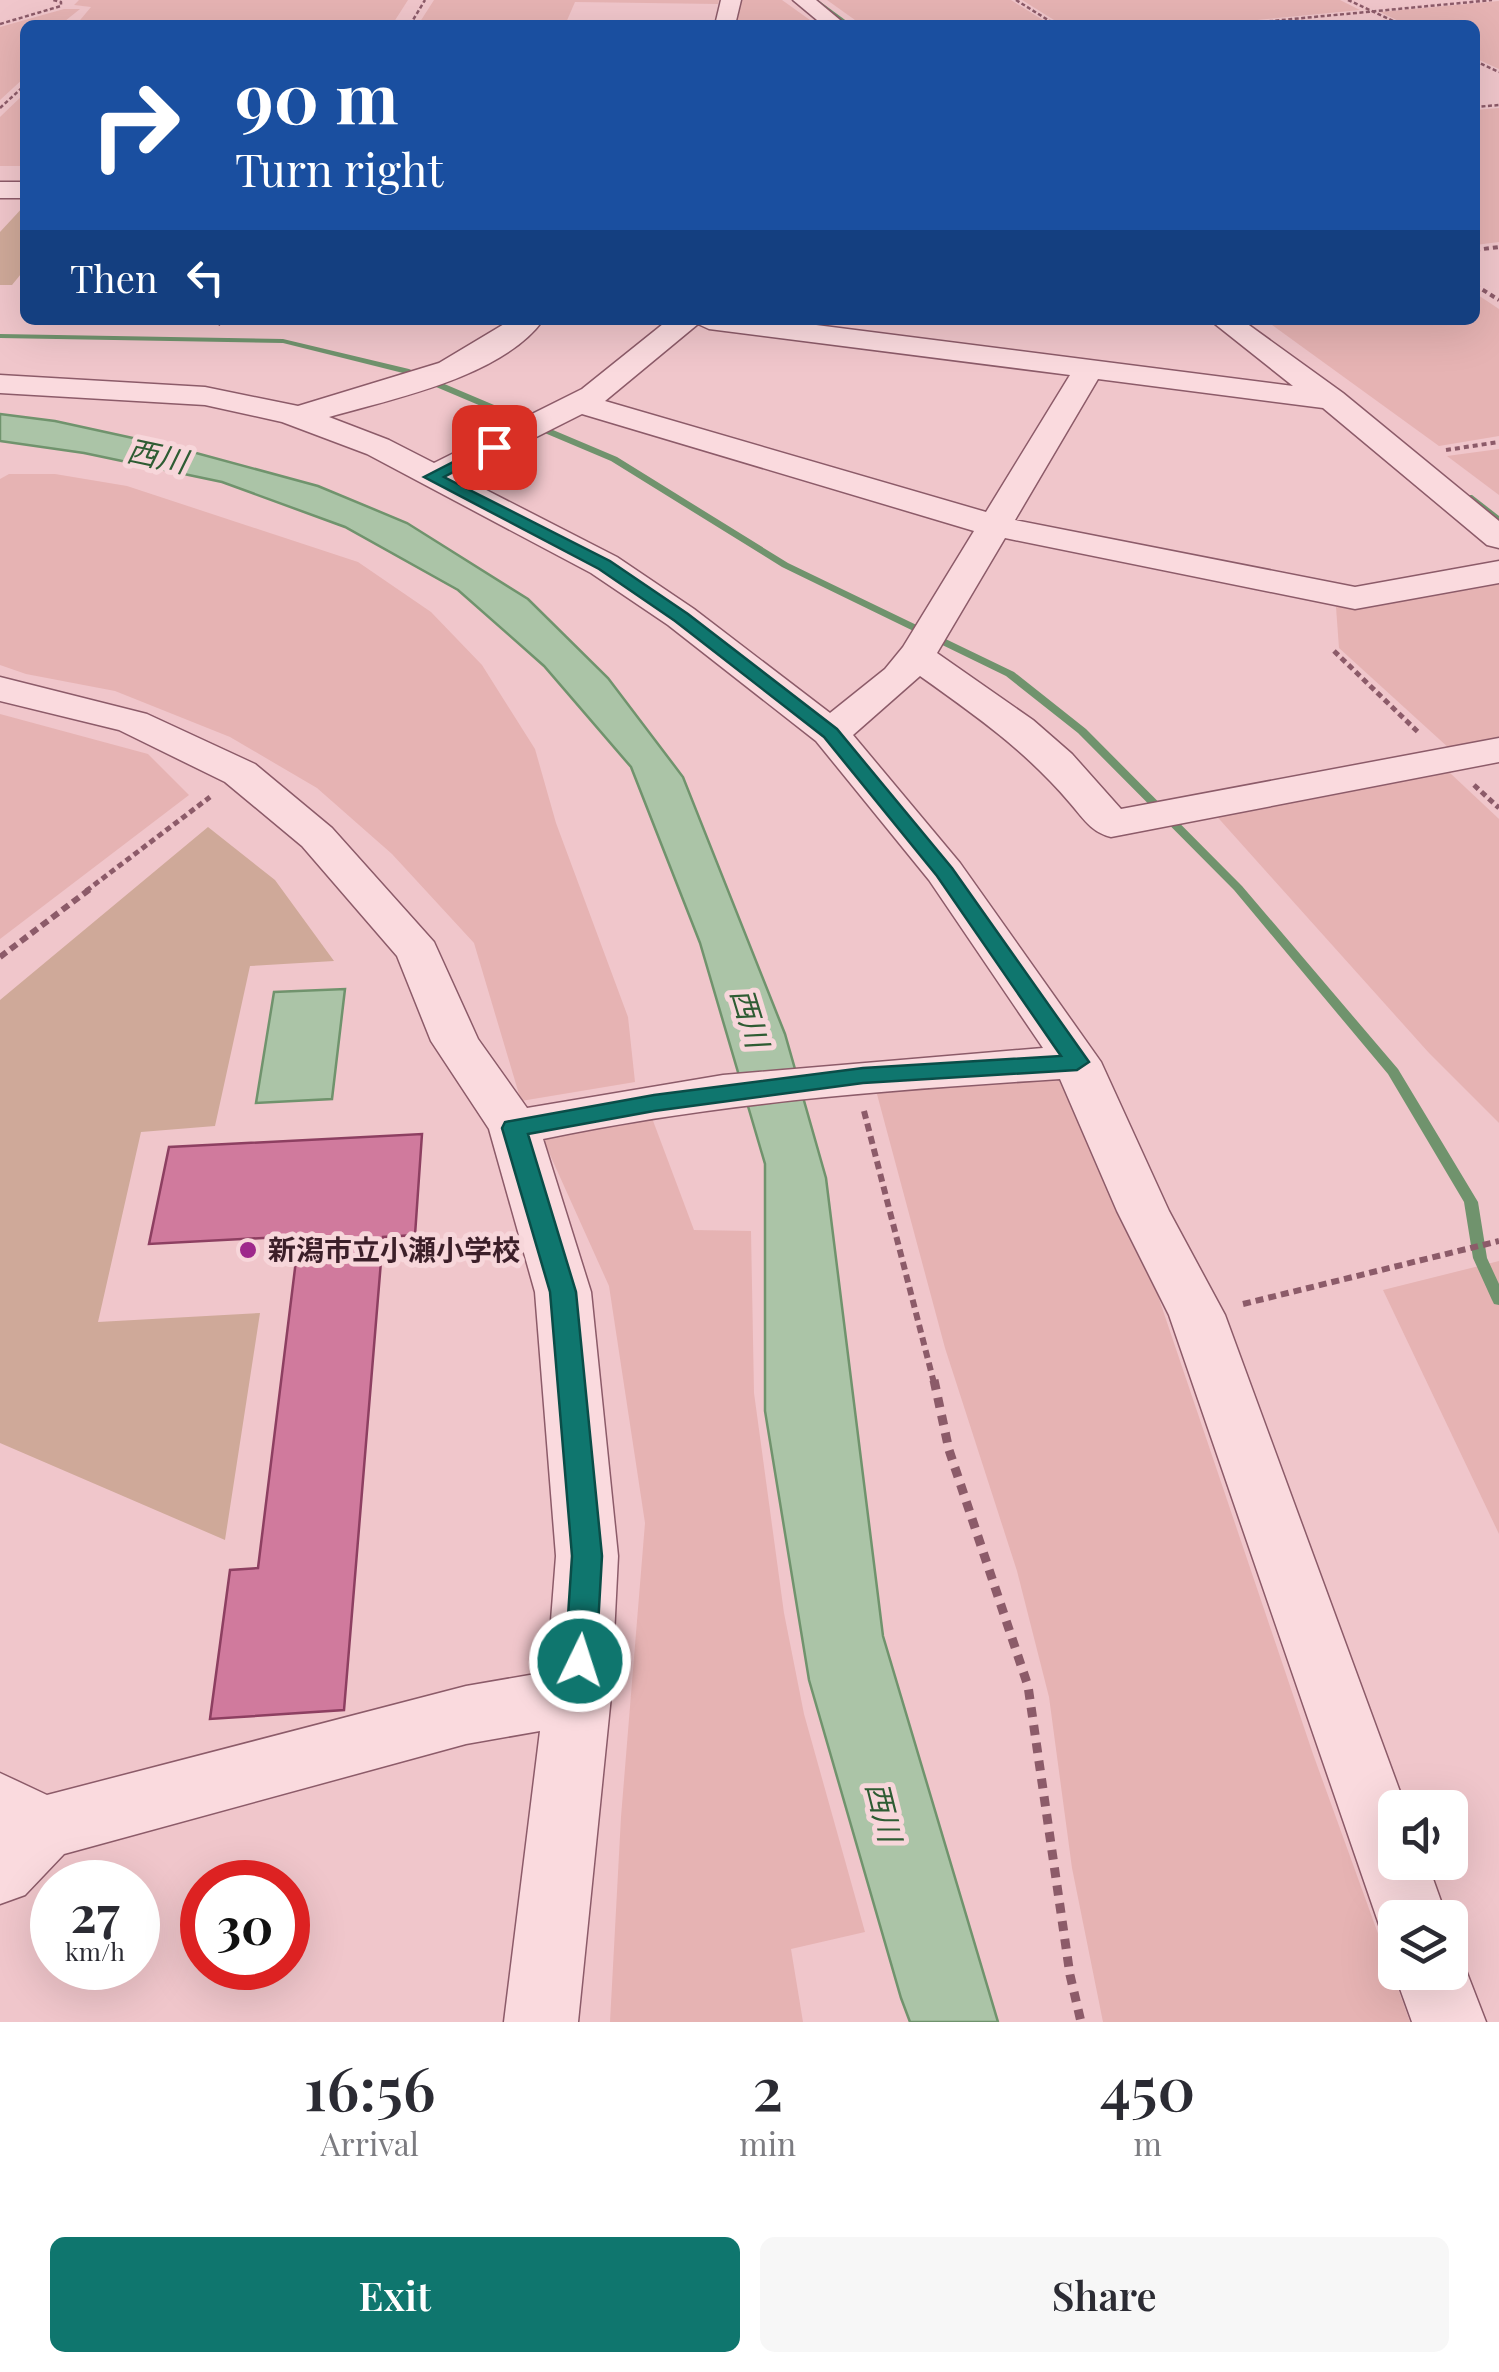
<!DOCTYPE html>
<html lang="en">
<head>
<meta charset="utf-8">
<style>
  :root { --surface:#fff; --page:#f7f7f7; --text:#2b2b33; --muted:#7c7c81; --accent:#0f766e }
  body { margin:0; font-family:"Playfair Display","Noto Sans JP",serif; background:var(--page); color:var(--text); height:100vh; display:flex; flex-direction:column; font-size:38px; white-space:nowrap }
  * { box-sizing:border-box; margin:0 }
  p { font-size:32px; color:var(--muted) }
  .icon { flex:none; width:55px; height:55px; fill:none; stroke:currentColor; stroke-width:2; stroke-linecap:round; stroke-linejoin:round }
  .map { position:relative; height:2022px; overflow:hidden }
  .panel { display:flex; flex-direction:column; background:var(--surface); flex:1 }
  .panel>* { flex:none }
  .banner { position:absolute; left:20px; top:20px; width:1460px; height:305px; border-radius:15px; box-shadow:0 10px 40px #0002; background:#1a4fa0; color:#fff; overflow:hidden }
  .controls { position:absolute; left:1378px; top:1790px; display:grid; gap:20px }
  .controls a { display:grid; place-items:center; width:90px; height:90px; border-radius:15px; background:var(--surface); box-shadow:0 10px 40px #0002; font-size:50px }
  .speed { position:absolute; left:30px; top:1860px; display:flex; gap:20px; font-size:50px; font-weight:700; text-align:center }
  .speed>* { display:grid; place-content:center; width:130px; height:130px; border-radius:50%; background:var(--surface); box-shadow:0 10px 40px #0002; line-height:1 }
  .speed small { font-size:25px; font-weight:400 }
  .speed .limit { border:15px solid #d22; background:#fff; color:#111 }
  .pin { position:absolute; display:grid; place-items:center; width:85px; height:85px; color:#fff; margin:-42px; border-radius:20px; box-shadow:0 5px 15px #0006 }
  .me { position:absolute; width:110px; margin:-55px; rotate:4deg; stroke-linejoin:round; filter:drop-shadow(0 0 8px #0008) }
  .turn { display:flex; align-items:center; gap:35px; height:210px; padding:0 50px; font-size:45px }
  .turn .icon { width:130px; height:130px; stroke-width:2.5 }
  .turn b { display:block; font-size:70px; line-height:85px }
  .then { display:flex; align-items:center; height:95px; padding:0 50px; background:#0003; gap:20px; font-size:38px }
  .eta { display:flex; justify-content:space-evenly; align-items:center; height:170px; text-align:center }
  .eta b { font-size:60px; font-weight:600; line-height:70px }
  .primary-button { display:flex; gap:20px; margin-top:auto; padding:20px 50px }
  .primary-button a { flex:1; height:115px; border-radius:15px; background:var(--accent); color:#fff; font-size:40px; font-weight:600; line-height:115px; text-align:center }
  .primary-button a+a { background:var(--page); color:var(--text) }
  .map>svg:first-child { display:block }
</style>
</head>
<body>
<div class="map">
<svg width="1499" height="2022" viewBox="0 0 1499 2022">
  <rect width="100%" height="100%" fill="#f0c6cb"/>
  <g fill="#e6b3b3">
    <path d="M79 0H408L392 25H76L91 7 74 5Z"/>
    <path d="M434 0H719L718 4 575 2 565 25H418Z"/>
    <path d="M737 0H782L817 25H732Z"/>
    <path d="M827 0H1011L1051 25H862Z"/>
    <path d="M1022 0H1340L1360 10 1206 25H1062Z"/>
    <path d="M1499 1V69L1475 58V25H1407L1380 12Z"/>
    <path d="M64 9H80L60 25H25V77L0 100V27Z"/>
    <path d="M25 93V166H0V117Z"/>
    <path d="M1499 108V242L1475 245V110Z"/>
    <path d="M1475 293 1499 309V436L1439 446 1265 320H1475Z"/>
    <path d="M1499 449V495L1447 456Z"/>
    <path d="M9 474H55L127 486 358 562 431 612 482 665 535 749 556 823 628 1017 635 1082 521 1101 474 943 392 854 317 788 230 737 115 691 26 674 0 665V479Z"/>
    <path d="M1499 580V739L1450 749 1339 648 1336 607Z"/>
    <path d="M0 714 148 754 189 795 0 939Z"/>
    <path d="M1449 772 1499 819V1123L1429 1053 1212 811Z"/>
    <path d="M1072 1073 1151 1275 1313 1754 1410 2022H1103L1072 1868 1049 1697 1017 1571 945 1348 874 1083Z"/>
    <path d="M652 1118 694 1230 751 1231 754 1393 784 1613 804 1714 865 1932 791 1949 803 2022H610L621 1817 645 1523 609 1286 542 1137Z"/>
    <path d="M1499 1261V1534L1383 1290Z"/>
  </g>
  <g fill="#cfa999">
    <path d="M25 205V269L12 285H0V232Z"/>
    <path d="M208 827 275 880 334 961 250 966 215 1126 141 1132 98 1322 260 1313 225 1540 0 1443V1000Z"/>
  </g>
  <g fill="#abc4a7" stroke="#70936d" stroke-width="2.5">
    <path d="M0 414 55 421 174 447 318 486 407 523 528 599 608 678 683 777 785 1034 826 1178 883 1636 998 2022H910L901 1998 809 1680 765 1411V1164L700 943 631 767 544 666 458 590 345 527 222 482 84 453 0 441Z"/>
    <path d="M345 989 332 1099 256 1103 274 992Z"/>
  </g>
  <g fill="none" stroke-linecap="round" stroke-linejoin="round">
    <g fill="#70936d" fill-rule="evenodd">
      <path d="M812 0H818L852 25H846Z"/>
      <path d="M0 334 283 339 409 369 617 457 788 563 1014 672 1086 729 1242 886 1398 1069 1478 1202 1487 1258 1499 1284V1305L1494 1304 1492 1300 1473 1258 1464 1202 1388 1074 1234 890 1078 733 1006 676 782 567 611 461 403 373 283 343 0 338Z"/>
      <path d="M1466 495H1472L1499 516V523L1466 499Z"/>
    </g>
  </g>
  <path fill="#d07a9d" stroke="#8d3f61" stroke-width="2.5" d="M422 1134 415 1235 383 1237 344 1710 210 1719 230 1570 258 1568 299 1236 149 1244 169 1147Z"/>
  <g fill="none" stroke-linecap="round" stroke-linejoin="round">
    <defs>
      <g id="street">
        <path d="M721 0H741L735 25H715Z"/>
        <path d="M793 0H816L846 25H823Z"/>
        <rect x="0" y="182" width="25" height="16"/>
        <path d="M511 320H543C502 377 392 399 329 417L389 440 434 463 582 389 668 320H777L1293 386 1210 320H1242L1343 393 1499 521V548L1487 545 1323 408 1098 379 1015 520 1355 587 1499 561V583L1355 609 1005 538 937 653 1033 720 1072 754 1121 809 1499 738V762L1111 837C1091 832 1083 818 1070 803 1026 751 975 715 920 676L853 735 960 863 1101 1062 1169 1211 1225 1315 1406 1808H1395V1862H1427L1447 1918H1395V1946L1385 1942 1169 1315 1117 1211 1060 1079C887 1090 713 1103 543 1139L591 1292 618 1556 611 1696 578 2022H504L540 1731 466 1744 64 1854 25 1895 0 1904V1773L47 1795 466 1686 547 1672 556 1556 535 1292 489 1129 431 1041 397 956 302 846 225 782 119 730 0 701V677L147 714 255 764 332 828 434 942 478 1039 527 1108 723 1075 1043 1048 929 880 816 741 668 625 591 573 367 454 282 422 205 405 0 393V375L205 387 298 406 439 363ZM698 324 709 329 1070 375 986 512 605 401ZM582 414 974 531 903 647 885 669 830 713 694 609 617 557 459 476Z"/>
        <path d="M1450 1944 1457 1947 1486 2022H1412L1394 1972 1395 1970 1450 1972Z"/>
      </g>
    </defs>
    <use href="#street" stroke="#8c5b69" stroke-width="3"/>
    <g stroke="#8c5b69" stroke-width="2.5" stroke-dasharray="4 2.5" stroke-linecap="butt">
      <path d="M1016 0 1056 25"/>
      <path d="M1348 0 1402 25"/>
      <path d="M0 24 61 6V2L53 0"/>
      <path d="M410 25 425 0"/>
      <path d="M1230 25 1492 0"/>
      <path d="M1475 61 1499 72"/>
      <path d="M1475 107 1499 105"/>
      <path d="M0 108 25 85"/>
    </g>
    <g stroke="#8c5b69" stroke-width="4" stroke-dasharray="5 4" stroke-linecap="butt">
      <path d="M1475 250 1499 247"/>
      <path d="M1475 285 1499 300"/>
      <path d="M218 325 221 320"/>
      <path d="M1446 450 1499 442"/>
    </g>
    <g stroke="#8c5b69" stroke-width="5" stroke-dasharray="6 4" stroke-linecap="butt">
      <path d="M1334 651 1418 732"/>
      <path d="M1474 785 1499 808"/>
      <path d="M86 891 210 797"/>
    </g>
    <g stroke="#8c5b69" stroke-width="6" stroke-dasharray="8 5" stroke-linecap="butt">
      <path d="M0 957 90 889"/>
      <path d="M864 1111 934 1383"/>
      <path d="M1243 1304 1499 1241"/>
    </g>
    <path stroke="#8c5b69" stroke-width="9" stroke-dasharray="10 8" stroke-linecap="butt" d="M934 1380 949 1450 1028 1686 1070 1975 1081 2022"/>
    <use href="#street" fill="#fadade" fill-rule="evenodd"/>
  </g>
  <path fill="#0f766e" stroke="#0a4d48" stroke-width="2.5" d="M488 444 501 447 444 477 610 561 688 614 837 729 952 868 1089 1062 1077 1070 863 1083 654 1111 528 1134 576 1292 602 1556 596 1661 592 1671 580 1674 569 1671 565 1661 572 1556 550 1292 502 1128 505 1122 654 1095 863 1068 1061 1056 937 876 824 737 675 621 599 569 424 477Z"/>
  <circle fill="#9e288b" stroke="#f7d6da" stroke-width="4" cx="248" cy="1250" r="10"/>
  <g text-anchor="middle" stroke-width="10" stroke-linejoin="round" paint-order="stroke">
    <g font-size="28" font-weight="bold" fill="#3c1f29" stroke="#f7d6da" text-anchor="start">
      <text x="268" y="1260">新潟市立小瀬小学校</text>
    </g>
    <g font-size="30" font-style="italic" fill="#2e5c33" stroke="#f7d6da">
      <text transform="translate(157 457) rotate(12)" y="10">西川</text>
      <text transform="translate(749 1018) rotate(73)" y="10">西川</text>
      <text transform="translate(883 1812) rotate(76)" y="10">西川</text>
    </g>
  </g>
</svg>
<div class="controls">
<a><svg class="icon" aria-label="sound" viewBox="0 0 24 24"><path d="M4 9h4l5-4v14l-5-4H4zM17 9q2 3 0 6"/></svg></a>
<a><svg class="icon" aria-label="layers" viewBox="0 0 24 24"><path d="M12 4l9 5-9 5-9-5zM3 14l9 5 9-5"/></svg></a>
</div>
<div class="speed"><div>27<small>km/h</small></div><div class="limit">30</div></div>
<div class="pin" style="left:494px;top:447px;background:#d93025"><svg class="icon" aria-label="arrive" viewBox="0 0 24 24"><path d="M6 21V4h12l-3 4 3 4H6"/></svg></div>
<svg class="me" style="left:580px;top:1661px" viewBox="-20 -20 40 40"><circle r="17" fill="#0f766e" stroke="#fff" stroke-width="3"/><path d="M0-11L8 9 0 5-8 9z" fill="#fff"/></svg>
<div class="banner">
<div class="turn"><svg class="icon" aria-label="right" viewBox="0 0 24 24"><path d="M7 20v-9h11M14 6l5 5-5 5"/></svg><div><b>90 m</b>Turn right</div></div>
<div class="then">Then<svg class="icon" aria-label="left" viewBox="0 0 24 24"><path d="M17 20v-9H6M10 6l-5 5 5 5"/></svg></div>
</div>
</div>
<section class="panel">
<div class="eta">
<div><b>16:56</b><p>Arrival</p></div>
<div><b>2</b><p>min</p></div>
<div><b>450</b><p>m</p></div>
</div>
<div class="primary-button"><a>Exit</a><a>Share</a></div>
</section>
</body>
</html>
